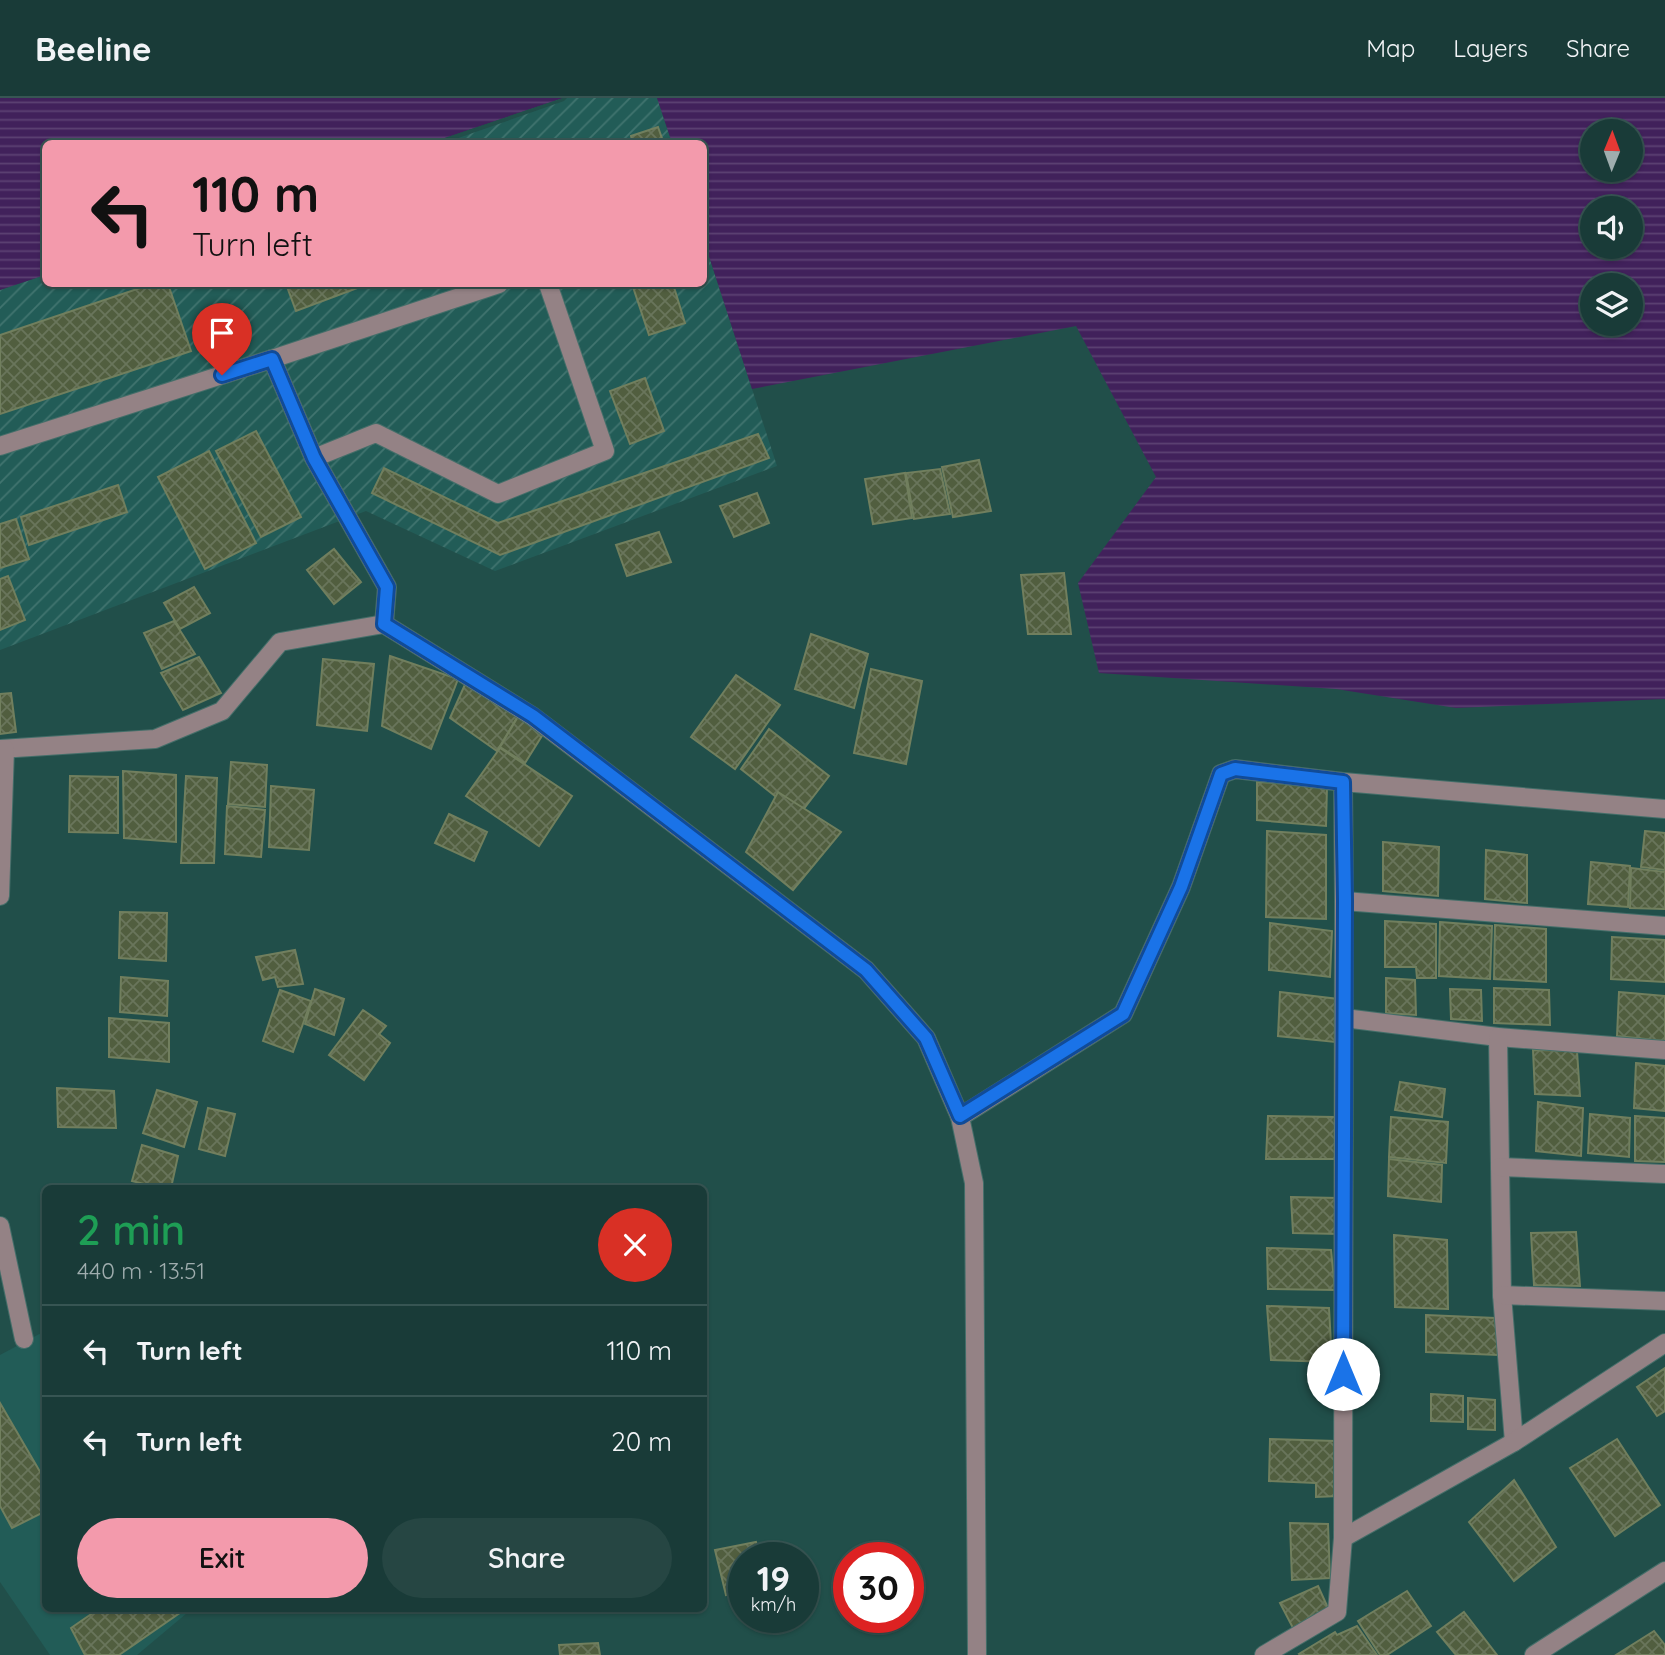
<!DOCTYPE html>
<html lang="en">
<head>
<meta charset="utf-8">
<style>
  :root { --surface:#193b38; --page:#264643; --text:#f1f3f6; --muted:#9fadae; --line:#375553; --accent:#f39aac }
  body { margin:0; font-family:Quicksand,sans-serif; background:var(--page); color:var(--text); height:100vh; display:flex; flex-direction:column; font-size:26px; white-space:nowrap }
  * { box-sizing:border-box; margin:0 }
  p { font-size:23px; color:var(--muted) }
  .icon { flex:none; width:38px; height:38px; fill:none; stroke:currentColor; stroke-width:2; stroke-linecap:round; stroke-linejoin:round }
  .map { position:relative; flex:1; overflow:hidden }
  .panel { position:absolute; left:42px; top:1087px; width:665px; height:427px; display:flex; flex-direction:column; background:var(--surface); border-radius:10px; box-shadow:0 2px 5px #0004,0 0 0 2px var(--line) }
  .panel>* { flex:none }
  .top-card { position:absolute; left:42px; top:42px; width:665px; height:147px; border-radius:10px; box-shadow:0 2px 5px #0004,0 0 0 2px var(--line); background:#f39aac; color:#111; overflow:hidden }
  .needle { width:46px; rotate:1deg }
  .buttons { position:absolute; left:1580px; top:21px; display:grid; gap:14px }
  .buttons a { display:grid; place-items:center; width:63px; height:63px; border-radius:50%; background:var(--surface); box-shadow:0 2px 5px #0004,0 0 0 2px var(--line); font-size:35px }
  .speed { position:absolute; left:728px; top:1444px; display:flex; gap:14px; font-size:35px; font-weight:700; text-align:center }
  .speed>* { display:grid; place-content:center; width:91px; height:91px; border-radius:50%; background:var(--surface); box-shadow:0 2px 5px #0004,0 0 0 2px var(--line); line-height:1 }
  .speed small { font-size:18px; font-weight:400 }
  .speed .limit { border:10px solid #d22; background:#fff; color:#111 }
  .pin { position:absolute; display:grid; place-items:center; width:60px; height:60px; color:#fff; margin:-72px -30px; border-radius:50% 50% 50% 0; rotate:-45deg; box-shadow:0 0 7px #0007 }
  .pin .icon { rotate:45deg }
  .me { position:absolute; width:77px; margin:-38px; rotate:0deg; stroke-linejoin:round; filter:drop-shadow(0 0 5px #0008) }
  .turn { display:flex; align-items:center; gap:24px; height:147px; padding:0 35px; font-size:32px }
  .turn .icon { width:91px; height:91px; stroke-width:2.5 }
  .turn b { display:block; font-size:49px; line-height:60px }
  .round { display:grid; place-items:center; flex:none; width:74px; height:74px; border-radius:37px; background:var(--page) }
  .summary { display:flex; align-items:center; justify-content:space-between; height:119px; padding:0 35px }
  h1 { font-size:42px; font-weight:600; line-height:52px; color:#1e9e55 }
  .cta { display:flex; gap:14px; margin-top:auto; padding:14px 35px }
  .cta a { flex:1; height:80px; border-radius:42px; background:var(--accent); color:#111; font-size:28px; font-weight:600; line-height:80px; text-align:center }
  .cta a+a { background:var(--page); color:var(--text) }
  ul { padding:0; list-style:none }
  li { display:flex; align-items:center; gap:21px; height:91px; padding:0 35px; border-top:2px solid var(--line) }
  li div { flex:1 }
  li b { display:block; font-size:26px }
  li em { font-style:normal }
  header { display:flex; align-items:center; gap:42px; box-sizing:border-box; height:98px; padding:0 35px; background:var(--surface); border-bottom:2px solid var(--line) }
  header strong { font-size:33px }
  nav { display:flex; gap:38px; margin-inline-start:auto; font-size:24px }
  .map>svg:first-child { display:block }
</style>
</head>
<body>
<header>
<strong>Beeline</strong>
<nav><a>Map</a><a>Layers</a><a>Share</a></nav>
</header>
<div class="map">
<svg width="1665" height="1557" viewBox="0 0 1665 1557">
  <defs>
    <pattern id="industrial-furrows" width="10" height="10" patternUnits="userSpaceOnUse" patternTransform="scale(1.75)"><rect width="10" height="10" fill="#225c57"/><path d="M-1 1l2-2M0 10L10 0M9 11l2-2" fill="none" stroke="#41746f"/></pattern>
    <pattern id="water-rules" width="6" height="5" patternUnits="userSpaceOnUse" patternTransform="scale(1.75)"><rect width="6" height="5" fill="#41215b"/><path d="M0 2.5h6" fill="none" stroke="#5c4173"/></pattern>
    <pattern id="building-cross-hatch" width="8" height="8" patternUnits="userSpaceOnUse" patternTransform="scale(1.75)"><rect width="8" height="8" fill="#515e3f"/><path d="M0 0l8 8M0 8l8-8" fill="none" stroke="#69755b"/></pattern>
  </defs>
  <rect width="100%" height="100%" fill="#214f4a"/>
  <path fill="#225c57" d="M45 1233 46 1510H193L137 1557H50L0 1484V1257Z"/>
  <g fill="url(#industrial-furrows)">
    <path d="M563 0H657L672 45 430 46Z"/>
    <path d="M704 143 777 368 495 473 366 413 0 552V192L45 177 46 186H704Z"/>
  </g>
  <g fill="url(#water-rules)" fill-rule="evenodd">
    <path d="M0 0H563L430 45 46 46 45 177 0 192Z"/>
    <path d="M657 0H1665V601L1456 610 1336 591 1099 575 1078 485 1156 379 1076 228 752 291 704 143V46L672 45ZM1592 33H1631V72H1592ZM1592 110H1631V149H1592ZM1592 187H1631V226H1592Z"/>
  </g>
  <path fill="#214f4a" d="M563 0H567L564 3 441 46 430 45Z"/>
  <g fill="url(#building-cross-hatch)" stroke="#717f5e" stroke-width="2">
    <path d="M658 29 664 46H633L631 38Z"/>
    <path d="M152 186H168L191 253 0 316V237Z"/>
    <path d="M286 186H368L296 213Z"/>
    <path d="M632 186H673L685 225 649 237Z"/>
    <path d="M645 280 664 333 630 346 610 293Z"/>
    <path d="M256 333 301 419 261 439 216 353Z"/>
    <path d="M758 336 769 360 500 457 372 395 384 370 498 425Z"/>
    <path d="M209 353 256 445 205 471 158 379Z"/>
    <path d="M979 362 991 413 953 419 942 369Z"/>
    <path d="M940 371 950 416 914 421 906 375Z"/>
    <path d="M905 375 912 420 873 426 865 381Z"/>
    <path d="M118 387 127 414 29 447 21 419Z"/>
    <path d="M757 395 769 425 734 439 720 408Z"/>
    <path d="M16 421 29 461 0 470V426Z"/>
    <path d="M659 434 671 464 627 478 616 447Z"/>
    <path d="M334 451 361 484 334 506 307 472Z"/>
    <path d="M1064 475 1071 536H1028L1021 477Z"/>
    <path d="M8 478 25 522 0 532V481Z"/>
    <path d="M194 489 210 515 180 531 164 505Z"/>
    <path d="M174 523 195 556 162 571 144 535Z"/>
    <path d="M811 536 868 556 854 610 795 591Z"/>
    <path d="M390 558 458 581 431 651 382 628Z"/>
    <path d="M199 559 221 595 183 612 161 575Z"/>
    <path d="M323 561 374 566 367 633 317 627Z"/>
    <path d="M871 571 922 583 906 666 854 655Z"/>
    <path d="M736 577 780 607 735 671 691 639Z"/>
    <path d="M467 582 518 618 497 653 450 620Z"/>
    <path d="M11 595 16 634 0 636V596Z"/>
    <path d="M519 617 545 633 525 665 500 649Z"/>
    <path d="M769 631 829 678 799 717 741 671Z"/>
    <path d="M500 650 572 698 539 748 466 698Z"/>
    <path d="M231 664 267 667 265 709 228 706Z"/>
    <path d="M123 673 176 677V744L124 740Z"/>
    <path d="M70 678 118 679V735L69 734Z"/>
    <path d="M186 678 217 680 214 765H181Z"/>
    <path d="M1257 684 1327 688 1326 728 1257 722Z"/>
    <path d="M271 688 314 692 309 752 269 749Z"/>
    <path d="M778 694 841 734 793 792 746 754Z"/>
    <path d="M227 708 265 712 261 759 225 756Z"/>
    <path d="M449 716 487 734 474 763 435 745Z"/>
    <path d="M1267 733 1326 737V821L1266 819Z"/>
    <path d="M1645 733 1665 735V772L1641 769Z"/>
    <path d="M1383 744 1439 749 1438 798 1383 793Z"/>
    <path d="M1486 752 1527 757V805L1485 801Z"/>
    <path d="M1591 764 1630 768 1628 809 1588 806Z"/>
    <path d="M1631 770 1665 774V811L1630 810Z"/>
    <path d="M120 814 167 815 166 863 119 860Z"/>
    <path d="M1385 823 1436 826V880H1417L1416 869H1385Z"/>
    <path d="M1440 824 1492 828 1490 881 1439 878Z"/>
    <path d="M1270 825 1332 833 1330 879 1269 872Z"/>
    <path d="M1495 827 1546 831V884L1494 881Z"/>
    <path d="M1612 839 1665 842V884L1611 881Z"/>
    <path d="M295 852 303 886 278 889 275 879 263 882 256 859Z"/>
    <path d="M121 879 168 883 167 918 120 914Z"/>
    <path d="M1386 880 1415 882 1416 917 1386 915Z"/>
    <path d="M1494 890 1549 892 1550 927 1494 925Z"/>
    <path d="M315 891 344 901 334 937 305 926Z"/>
    <path d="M1450 891 1481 892 1482 923 1451 921Z"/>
    <path d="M280 892 311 903 293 954 263 943Z"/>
    <path d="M1280 894 1338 901 1335 944 1278 938Z"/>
    <path d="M1619 894 1665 898V943L1617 938Z"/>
    <path d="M363 912 386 928 379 936 390 945 364 982 329 957Z"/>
    <path d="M109 920 169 925V964L109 959Z"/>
    <path d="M1533 952 1577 953 1580 998 1535 996Z"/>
    <path d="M1636 965 1665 968V1013L1634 1010Z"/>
    <path d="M1400 984 1445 991 1442 1019 1395 1012Z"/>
    <path d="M57 990 114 993 116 1030 58 1029Z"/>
    <path d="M157 992 197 1004 184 1049 143 1035Z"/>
    <path d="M1538 1004 1583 1010 1581 1058 1536 1053Z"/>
    <path d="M208 1010 235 1016 225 1058 199 1051Z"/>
    <path d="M1590 1016 1630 1020 1629 1059 1588 1055Z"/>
    <path d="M1268 1018 1335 1019 1336 1061H1266Z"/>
    <path d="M1635 1018 1665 1020V1064L1635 1063Z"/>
    <path d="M1391 1019 1448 1024 1446 1065 1389 1059Z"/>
    <path d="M142 1047 178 1058 171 1090H160L132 1083Z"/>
    <path d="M1389 1061 1442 1067 1441 1104 1388 1098Z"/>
    <path d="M1291 1099 1338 1100 1340 1136 1293 1135Z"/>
    <path d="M1576 1134 1580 1188 1534 1187 1531 1135Z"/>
    <path d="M1394 1137 1447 1142 1448 1211 1395 1209Z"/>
    <path d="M1267 1150 1331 1152 1335 1192 1268 1191Z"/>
    <path d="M1267 1208 1329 1210 1332 1264 1271 1262Z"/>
    <path d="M1426 1217 1495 1220 1498 1257 1426 1254Z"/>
    <path d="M1665 1270V1313L1657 1318 1637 1289Z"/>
    <path d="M1431 1296 1463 1298V1324L1431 1323Z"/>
    <path d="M1468 1300 1495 1302V1332L1468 1331Z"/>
    <path d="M0 1305 46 1384V1413L12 1430 0 1408Z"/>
    <path d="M1270 1341 1336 1343 1338 1398 1316 1399V1385L1269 1383Z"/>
    <path d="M1617 1341 1660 1407 1615 1438 1570 1370Z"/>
    <path d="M1514 1382 1556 1449 1514 1483 1469 1424Z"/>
    <path d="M1290 1425 1328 1426 1330 1480 1292 1482Z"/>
    <path d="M756 1444 761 1460H744V1494L726 1497 715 1452Z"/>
    <path d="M1318 1488 1329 1512 1293 1530 1280 1505Z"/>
    <path d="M1407 1493 1431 1528 1387 1557H1380L1358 1523Z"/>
    <path d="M100 1510H187L119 1557H85L71 1530Z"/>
    <path d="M1464 1514 1497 1557H1456L1437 1534Z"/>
    <path d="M1357 1528 1377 1557H1300L1299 1556 1335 1534 1337 1537Z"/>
    <path d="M1654 1533 1665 1547V1557H1616Z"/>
    <path d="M598 1545 600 1557H560L559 1547Z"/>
  </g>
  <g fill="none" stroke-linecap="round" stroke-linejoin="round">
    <defs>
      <g id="minor">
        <path d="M272 261 314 360 387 489 384 526"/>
        <path d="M0 348 272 261 499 186"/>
        <path d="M314 360 376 335 498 396 605 353 548 186"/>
        <path d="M0 651 155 641 222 613 280 544 384 526 532 618 866 872 926 940 960 1019 974 1085 977 1557"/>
        <path d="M0 798 5 651"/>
        <path d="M1344 803 1665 828"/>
        <path d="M1344 920 1498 939 1665 952"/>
        <path d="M1498 939 1502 1197 1514 1344"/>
        <path d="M960 1019 1123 916 1181 789 1221 676 1235 671 1343 684"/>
        <path d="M1500 1069 1665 1076"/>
        <path d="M0 1128 24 1241"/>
        <path d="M1502 1197 1665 1203"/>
        <path d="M1343 1440 1514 1344 1665 1245"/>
        <path d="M1264 1557 1337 1514 1343 1440 1344 803 1343 684 1665 711"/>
        <path d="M1534 1557 1665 1473"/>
      </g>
    </defs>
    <use href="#minor" stroke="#446e69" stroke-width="20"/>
    <use href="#minor" stroke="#948285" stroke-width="18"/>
  </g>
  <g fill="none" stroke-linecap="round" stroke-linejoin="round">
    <defs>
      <path id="route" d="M222 277 272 261 314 360 387 489 384 526 533 618 866 872 926 940 960 1018 1123 916 1181 789 1221 676 1235 671 1343 684 1345 803 1343 1276"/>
    </defs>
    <use href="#route" stroke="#114b97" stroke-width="18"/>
    <use href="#route" stroke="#1a73e8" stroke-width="12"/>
  </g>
</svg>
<div class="buttons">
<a><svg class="needle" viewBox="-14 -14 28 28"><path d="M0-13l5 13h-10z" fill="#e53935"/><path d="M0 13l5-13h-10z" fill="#9fadae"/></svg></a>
<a><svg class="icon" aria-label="sound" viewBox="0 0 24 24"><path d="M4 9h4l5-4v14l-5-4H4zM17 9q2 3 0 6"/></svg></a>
<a><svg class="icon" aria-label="layers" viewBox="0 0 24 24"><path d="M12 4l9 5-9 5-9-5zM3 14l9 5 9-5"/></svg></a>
</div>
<div class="speed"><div>19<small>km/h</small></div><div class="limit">30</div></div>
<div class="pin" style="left:222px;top:277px;background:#d93025"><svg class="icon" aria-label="arrive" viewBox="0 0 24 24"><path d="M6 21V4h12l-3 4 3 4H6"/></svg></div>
<svg class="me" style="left:1343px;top:1276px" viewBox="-20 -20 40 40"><circle r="19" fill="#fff"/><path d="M0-13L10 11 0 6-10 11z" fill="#1a73e8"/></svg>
<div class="top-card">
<div class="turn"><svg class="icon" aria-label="left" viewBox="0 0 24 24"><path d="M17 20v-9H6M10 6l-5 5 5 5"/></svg><div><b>110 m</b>Turn left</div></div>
</div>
<section class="panel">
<div class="summary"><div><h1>2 min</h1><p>440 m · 13:51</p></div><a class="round" style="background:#d93025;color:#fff"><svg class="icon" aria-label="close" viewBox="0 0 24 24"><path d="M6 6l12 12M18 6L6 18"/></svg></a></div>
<ul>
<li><svg class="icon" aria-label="left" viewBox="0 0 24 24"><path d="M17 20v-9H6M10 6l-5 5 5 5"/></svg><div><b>Turn left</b></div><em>110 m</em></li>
<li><svg class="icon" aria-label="left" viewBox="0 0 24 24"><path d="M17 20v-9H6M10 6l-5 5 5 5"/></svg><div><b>Turn left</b></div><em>20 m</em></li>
</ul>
<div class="cta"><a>Exit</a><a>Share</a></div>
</section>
</div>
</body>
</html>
